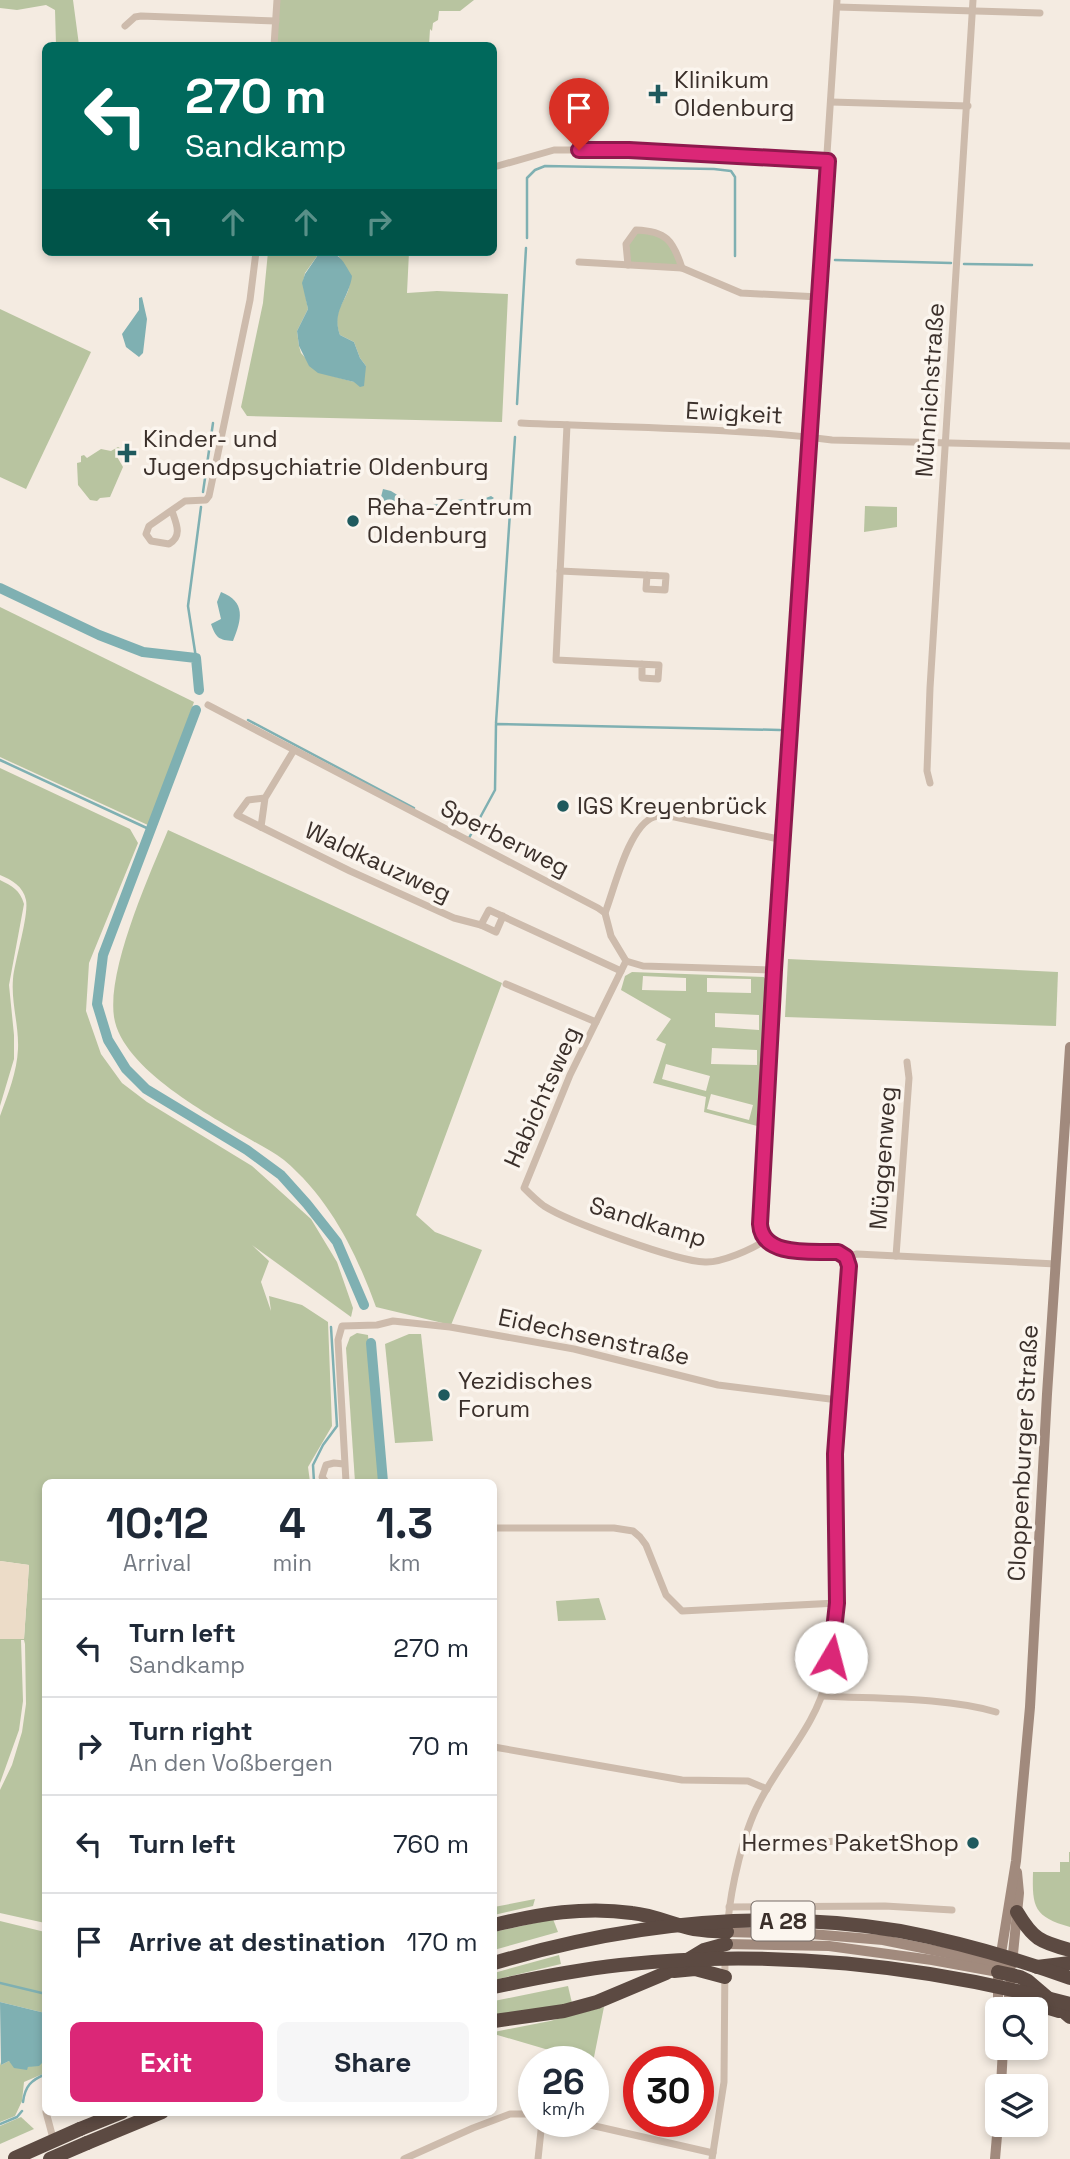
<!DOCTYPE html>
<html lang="en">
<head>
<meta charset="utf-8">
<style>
  :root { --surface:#fff; --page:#f6f6f7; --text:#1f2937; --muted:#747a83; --line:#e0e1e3; --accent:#db2777 }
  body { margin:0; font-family:"Space Grotesk",sans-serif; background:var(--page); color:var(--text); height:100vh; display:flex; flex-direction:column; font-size:26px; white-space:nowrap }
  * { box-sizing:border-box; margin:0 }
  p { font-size:23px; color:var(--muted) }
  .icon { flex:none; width:38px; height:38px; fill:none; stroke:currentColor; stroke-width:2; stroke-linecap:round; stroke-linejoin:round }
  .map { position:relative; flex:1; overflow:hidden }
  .sheet { position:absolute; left:42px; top:1479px; width:455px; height:637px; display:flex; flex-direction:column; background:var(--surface); border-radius:10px; box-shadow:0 4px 10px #0003 }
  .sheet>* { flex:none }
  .top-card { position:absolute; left:42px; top:42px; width:455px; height:214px; border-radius:10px; box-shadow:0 4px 10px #0003; background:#00695c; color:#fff; overflow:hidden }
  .fabs { position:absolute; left:985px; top:1997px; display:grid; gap:14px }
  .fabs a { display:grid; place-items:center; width:63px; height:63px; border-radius:10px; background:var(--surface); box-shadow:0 4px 10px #0003; font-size:35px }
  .speed { position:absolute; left:518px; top:2046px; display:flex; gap:14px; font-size:35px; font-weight:700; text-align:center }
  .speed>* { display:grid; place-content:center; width:91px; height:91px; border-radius:50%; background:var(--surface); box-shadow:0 4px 10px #0003; line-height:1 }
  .speed small { font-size:18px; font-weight:400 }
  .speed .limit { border:10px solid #d22; background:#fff; color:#111 }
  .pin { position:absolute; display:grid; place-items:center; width:60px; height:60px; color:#fff; margin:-72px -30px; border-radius:50% 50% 50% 0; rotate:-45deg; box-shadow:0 0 7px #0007 }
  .pin .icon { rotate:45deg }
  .me { position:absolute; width:77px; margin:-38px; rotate:8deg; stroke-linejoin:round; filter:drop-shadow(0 0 5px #0008) }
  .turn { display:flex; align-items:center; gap:24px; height:147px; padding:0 28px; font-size:32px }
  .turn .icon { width:91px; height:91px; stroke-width:2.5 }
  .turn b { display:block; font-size:49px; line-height:60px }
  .lanes { display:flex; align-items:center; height:66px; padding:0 28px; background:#0003; justify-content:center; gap:35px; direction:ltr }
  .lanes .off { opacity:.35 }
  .eta { display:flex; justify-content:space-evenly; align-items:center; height:119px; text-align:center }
  .eta b { font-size:42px; font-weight:800; line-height:49px }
  .action { display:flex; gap:14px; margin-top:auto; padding:14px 28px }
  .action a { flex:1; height:80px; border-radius:10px; background:var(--accent); color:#fff; font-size:28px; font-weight:800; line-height:80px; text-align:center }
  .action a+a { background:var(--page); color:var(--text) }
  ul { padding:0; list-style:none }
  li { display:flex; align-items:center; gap:21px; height:98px; padding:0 28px; border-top:2px solid var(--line) }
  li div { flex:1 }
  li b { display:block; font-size:26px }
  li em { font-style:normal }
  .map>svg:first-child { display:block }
</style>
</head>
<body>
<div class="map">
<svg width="1070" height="2159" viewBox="0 0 1070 2159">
  <rect width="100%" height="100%" fill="#f4ebe1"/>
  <g fill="#b8c4a0" fill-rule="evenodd">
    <path d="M0 0H73L79 45H56L55 10 46 5 17 10 0 8Z"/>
    <path d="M277 0H474L460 11H439L438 20 433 23 432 31 430 29 429 45H274Z"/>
    <path d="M636 230C668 231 671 241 682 268L628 265 626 244Z"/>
    <path d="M268 252H320L305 273 303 282 308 309 297 331 299 346 301 353 318 372 354 382 366 366 360 358 354 342 340 335C327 302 363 295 344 266 341 260 340 256 334 252H409L407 293 437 291 508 294 502 422 247 416 241 407 263 303Z"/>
    <path d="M0 309 91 352 26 489 0 477Z"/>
    <path d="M118 447 125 451 124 454 116 455 123 467 110 497 100 498 97 501 90 500 78 485 77 463 81 462V456L84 455 87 458 101 449 111 451Z"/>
    <path d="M865 506 897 507V527L864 532Z"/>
    <path d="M0 607 194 702 150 826 0 757Z"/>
    <path d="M0 768 130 829 138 843 89 963 86 1011 101 1054 122 1083 147 1102 252 1166 311 1219 337 1262 353 1308 351 1317 252 1245 269 1261 261 1282 271 1311 269 1296 302 1305 328 1322 332 1426 308 1467 310 1482H46L45 1923 0 1913V1790L12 1765 22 1732 26 1704 25 1644 24 1640H21L23 1701 19 1730 0 1783V1639H24L29 1565 0 1561V1116C8 1094 17 1072 18 1049 19 1025 11 1003 13 979 15 959 29 916 26 900 23 886 12 880 0 875Z"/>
    <path d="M168 830 502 983 416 1215 435 1232 482 1250 451 1325 376 1307C356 1252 330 1199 284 1160 275 1153 263 1147 253 1141 211 1116 122 1069 114 1017 107 969 149 876 168 830Z"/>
    <path d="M0 880C12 886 20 890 24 904L9 985 14 1035V1059L0 1106Z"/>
    <path d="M788 959 1058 972 1056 1026 785 1017Z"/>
    <path d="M632 972 764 977 768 984 761 1127 704 1112 706 1097 653 1083 666 1044 656 1040 671 1019 621 990 625 976ZM643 976 686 978V991L642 990ZM707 978 751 979V993L707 992ZM715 1013 759 1015V1030L715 1027ZM712 1048 757 1050V1065L711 1064ZM666 1064 710 1076 706 1091 662 1079ZM711 1094 753 1105 749 1120 707 1109Z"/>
    <path d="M357 1333 368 1335 379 1482H355L346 1348 350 1337Z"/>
    <path d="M409 1334H421L433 1441 395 1443 385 1344Z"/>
    <path d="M599 1598 606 1620 558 1621 556 1601Z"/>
    <path d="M1069 1852H1070V1927C1034 1917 1032 1907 1033 1872H1060V1862H1069Z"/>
    <path d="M535 1899 533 1906 494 1915V1907Z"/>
    <path d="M553 1919 558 1932 494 1950V1932Z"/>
    <path d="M0 1921 45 1932V2013L0 2002Z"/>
    <path d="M559 1955 561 1964 494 1980V1973Z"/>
    <path d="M568 1986 572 2003 494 2017V2001Z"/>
    <path d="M604 2007 593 2062 586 2061 494 2034V2032L550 2021Z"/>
    <path d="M46 2060 45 2073 24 2082 22 2101 15 2116 0 2122V2062L1 2065 9 2061 23 2069Z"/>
    <path d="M21 2117 34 2129 0 2144V2126Z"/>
  </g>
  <path fill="#ecdcc8" d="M0 1561 29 1565 24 1639H0Z"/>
  <g fill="#7fb0b2">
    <path d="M320 252C341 252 342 260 352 276 349 299 331 311 340 335L354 342 360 358 366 366 364 386 360 387 354 382 318 373 309 366 299 346 297 331 308 309 302 283 305 274Z"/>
    <path d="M142 297 147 319 143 353 139 357 126 347 122 334 139 310V298Z"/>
    <path d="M383 489 391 491 407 501 428 506 462 499 475 502 491 496 494 498C471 516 422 503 395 508L392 505 382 508 379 505Z"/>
    <path d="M221 592C246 602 242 619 233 641 219 640 216 638 211 624L221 619 217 602Z"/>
    <path d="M0 2002 45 2013V2060L39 2066 28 2067 27 2070 14 2068 9 2061 1 2065Z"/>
  </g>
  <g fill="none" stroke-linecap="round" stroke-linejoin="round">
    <g stroke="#7fb0b2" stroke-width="2.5">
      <path d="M527 238V178L535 170 545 166 714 169 731 171 735 177V256"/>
      <path d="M835 260 951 263"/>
      <path d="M964 264 1032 265"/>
      <path d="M517 404 526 248"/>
      <path d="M203 492 213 423"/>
      <path d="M196 658 188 606 201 507"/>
      <path d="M248 720 414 808"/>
      <path d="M496 723 515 437"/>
      <path d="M0 760 151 830"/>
      <path d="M469 838 495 790 496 724 780 730"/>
      <path d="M314 1482 313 1465 323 1445 337 1426 331 1327"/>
      <path d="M0 1983 46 1994"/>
      <path d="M23 2102C25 2086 31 2080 46 2074"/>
      <path d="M0 2124 17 2117 22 2111"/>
    </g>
    <g stroke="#7fb0b2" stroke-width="10">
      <path d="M0 588 99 635 143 652 196 658 199 690"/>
      <path d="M196 710 103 955 97 1004 108 1040 126 1069 146 1089 247 1150 281 1175 307 1204 337 1242 364 1305"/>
      <path d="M371 1343 383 1482"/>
    </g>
    <g stroke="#cdbbac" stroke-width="7">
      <path d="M837 0 774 970 760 1229C768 1256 815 1251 838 1253L846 1257 857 1254 1056 1264"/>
      <path d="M837 7 1040 13"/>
      <path d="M125 26 135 17 141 16 276 21"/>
      <path d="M274 46 277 0"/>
      <path d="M831 102 968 106"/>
      <path d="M494 167 554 150H629L828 161"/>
      <path d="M579 262 682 268 741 293 819 297"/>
      <path d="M628 265 626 244 636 230C666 231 673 240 682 268"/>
      <path d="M521 423C625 428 729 427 832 440L1070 446"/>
      <path d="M567 425 556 660 659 665 658 679 642 678V664"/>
      <path d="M172 511C176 523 183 536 169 544L151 541 146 534 149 526 185 501 206 500 209 496 250 300 256 252"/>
      <path d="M560 571 666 576 665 590 646 589 647 575"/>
      <path d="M208 705 598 908 605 913 611 936 626 961 643 966 774 970"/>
      <path d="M930 783 927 771 930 688 973 0"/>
      <path d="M265 798 248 800 237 815 261 827 265 798 294 750"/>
      <path d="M261 827 350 871 454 918 481 925"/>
      <path d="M605 913C614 890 629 825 654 817 658 815 666 816 670 816L783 840"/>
      <path d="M503 916 496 932 481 925 489 910C533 930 577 951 621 971"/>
      <path d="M626 961 570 1075 524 1188C530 1194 537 1201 544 1206 569 1222 676 1261 705 1262 720 1263 754 1249 765 1240"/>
      <path d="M506 984 596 1022"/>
      <path d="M896 1256 909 1078 907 1062"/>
      <path d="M326 1482 322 1477 326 1465 334 1463 344 1464"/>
      <path d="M346 1482 338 1340 342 1326 377 1325 393 1321 450 1327 574 1349 718 1385 838 1400"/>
      <path d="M494 1528H614L633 1531 640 1537 646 1545 666 1595 682 1611 837 1603"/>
      <path d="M822 1696C876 1699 945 1697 996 1712"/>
      <path d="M494 1747 682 1780 748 1781 767 1789"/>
      <path d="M745 1842 773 1845 870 1839"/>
      <path d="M729 1907 885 1906 952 1910"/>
      <path d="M728 1921C731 1888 743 1833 759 1803 780 1761 816 1726 827 1678 842 1614 834 1549 835 1483 835 1410 843 1338 849 1266L846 1257"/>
      <path d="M46 2112 54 2142"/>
      <path d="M573 2121 713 2153"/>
      <path d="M404 2159 473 2128 510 2114H534"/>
      <path d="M538 2159 542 2121"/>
      <path d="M712 2159 724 2082 725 1957"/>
    </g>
    <g stroke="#a18a7d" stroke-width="10">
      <path d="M727 1932 811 1934 883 1940 1011 1966"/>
      <path d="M726 1944 829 1946 932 1960 998 1972"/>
      <path d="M1012 1964 1019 1893 1017 1872"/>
      <path d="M998 2009V1972L1016 1861 1030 1707 1047 1394 1070 1047"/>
      <path d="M1008 2009 1010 1984"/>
      <path d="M1001 2086 1003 2048"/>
      <path d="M995 2159 998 2124"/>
    </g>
    <g stroke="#5c4a42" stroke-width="14">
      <path d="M1017 1912C1033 1939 1040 1942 1070 1950"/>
      <path d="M494 1925C539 1914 585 1906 632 1913 652 1915 670 1923 689 1928 701 1931 714 1931 727 1932"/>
      <path d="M1037 1967 1070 1963"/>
      <path d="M674 1971 695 1969 725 1977"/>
      <path d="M998 1972 1020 1977 1028 1981 1070 2017"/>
      <path d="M1024 2009 1039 2005 1059 2011"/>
      <path d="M494 2021 564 2011 597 2002 666 1973 704 1950 726 1944"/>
      <path d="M80 2129 122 2112"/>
      <path d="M87 2143 162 2112"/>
    </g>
    <g stroke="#5c4a42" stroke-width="14">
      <path d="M494 1963C625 1924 764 1908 900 1931 958 1942 1014 1958 1070 1978"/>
      <path d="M494 1987C535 1978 577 1970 620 1965 769 1948 925 1965 1070 2004"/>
      <path d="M15 2158 80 2129"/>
      <path d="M50 2159 87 2143"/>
    </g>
  </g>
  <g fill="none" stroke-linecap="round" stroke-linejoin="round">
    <defs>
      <path id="route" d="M579 150H629L828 161 774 970 760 1224C762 1258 814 1251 838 1252L846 1257 849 1266 835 1454 837 1603 831 1657"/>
    </defs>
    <use href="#route" stroke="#8e194d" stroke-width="18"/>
    <use href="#route" stroke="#db2777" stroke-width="12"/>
  </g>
  <g fill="#1f5a5e" stroke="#fbf5ee" stroke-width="2.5">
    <path d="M654.5 83.5h7v7h7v7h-7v7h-7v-7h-7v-7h7z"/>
    <path d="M123.5 442.5h7v7h7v7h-7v7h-7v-7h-7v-7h7z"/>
    <circle cx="353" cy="521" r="7"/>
    <circle cx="563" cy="806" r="7"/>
    <circle cx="444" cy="1395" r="7"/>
    <circle cx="973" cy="1843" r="7"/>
  </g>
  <g text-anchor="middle" stroke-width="7" stroke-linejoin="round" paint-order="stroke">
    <rect fill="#fbf5ee" stroke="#756b66" stroke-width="2" x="751.5" y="1901.5" width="63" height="39" rx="5"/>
    <g font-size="23" font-weight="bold" fill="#3b302b">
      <text x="783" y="1929">A 28</text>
    </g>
    <g font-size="24" fill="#3b302b" stroke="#fbf5ee" text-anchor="start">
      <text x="674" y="88">Klinikum<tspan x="674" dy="28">Oldenburg</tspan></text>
      <text x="143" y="447">Kinder- und<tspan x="143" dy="28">Jugendpsychiatrie Oldenburg</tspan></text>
      <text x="367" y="515">Reha-Zentrum<tspan x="367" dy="28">Oldenburg</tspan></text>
      <text x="577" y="814">IGS Kreyenbrück</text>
      <text x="458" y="1389">Yezidisches<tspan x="458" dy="28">Forum</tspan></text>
      <text x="959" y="1851" text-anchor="end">Hermes PaketShop</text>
    </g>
    <g font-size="24" fill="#3b302b" stroke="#fbf5ee">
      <text transform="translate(930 390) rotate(-86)" y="8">Münnichstraße</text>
      <text transform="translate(734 413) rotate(3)" y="8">Ewigkeit</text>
      <text transform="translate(505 838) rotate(27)" y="8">Sperberweg</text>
      <text transform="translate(378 862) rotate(25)" y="8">Waldkauzweg</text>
      <text transform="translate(542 1097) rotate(-66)" y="8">Habichtsweg</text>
      <text transform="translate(883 1158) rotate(-86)" y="8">Müggenweg</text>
      <text transform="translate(648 1222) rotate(17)" y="8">Sandkamp</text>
      <text transform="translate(594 1337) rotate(12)" y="8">Eidechsenstraße</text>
      <text transform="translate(1023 1453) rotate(-87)" y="8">Cloppenburger Straße</text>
    </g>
  </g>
</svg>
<div class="fabs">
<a><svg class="icon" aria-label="search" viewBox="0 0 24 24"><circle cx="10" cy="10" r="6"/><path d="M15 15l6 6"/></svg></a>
<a><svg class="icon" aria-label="layers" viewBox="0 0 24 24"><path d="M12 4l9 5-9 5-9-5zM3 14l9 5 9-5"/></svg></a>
</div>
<div class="speed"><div>26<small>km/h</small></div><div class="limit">30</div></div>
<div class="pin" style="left:579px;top:150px;background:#d93025"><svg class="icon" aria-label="arrive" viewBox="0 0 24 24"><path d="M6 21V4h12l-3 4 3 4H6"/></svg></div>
<svg class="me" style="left:831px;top:1657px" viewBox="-20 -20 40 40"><circle r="19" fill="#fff"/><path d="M0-13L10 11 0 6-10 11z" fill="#db2777"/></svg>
<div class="top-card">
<div class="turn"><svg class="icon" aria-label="left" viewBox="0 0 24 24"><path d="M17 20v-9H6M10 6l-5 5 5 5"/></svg><div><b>270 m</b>Sandkamp</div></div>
<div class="lanes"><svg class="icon" aria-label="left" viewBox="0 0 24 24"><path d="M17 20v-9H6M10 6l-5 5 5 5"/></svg><svg class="icon off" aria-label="ahead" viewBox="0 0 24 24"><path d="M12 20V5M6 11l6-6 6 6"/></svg><svg class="icon off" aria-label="ahead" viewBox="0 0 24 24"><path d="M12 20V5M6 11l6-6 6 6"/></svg><svg class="icon off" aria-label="right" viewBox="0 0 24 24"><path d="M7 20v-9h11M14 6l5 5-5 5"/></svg></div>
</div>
<section class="sheet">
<div class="eta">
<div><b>10:12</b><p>Arrival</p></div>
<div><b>4</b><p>min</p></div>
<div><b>1.3</b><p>km</p></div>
</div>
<ul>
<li><svg class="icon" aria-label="left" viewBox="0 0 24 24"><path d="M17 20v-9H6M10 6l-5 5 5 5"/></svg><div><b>Turn left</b><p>Sandkamp</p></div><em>270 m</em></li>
<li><svg class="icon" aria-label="right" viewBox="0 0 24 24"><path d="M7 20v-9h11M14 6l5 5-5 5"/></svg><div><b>Turn right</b><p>An den Voßbergen</p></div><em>70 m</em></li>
<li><svg class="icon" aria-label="left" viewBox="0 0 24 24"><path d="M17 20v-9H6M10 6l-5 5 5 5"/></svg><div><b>Turn left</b></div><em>760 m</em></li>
<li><svg class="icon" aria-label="arrive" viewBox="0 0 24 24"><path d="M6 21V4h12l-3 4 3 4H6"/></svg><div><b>Arrive at destination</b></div><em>170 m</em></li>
</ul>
<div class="action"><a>Exit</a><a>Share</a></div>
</section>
</div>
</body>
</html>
